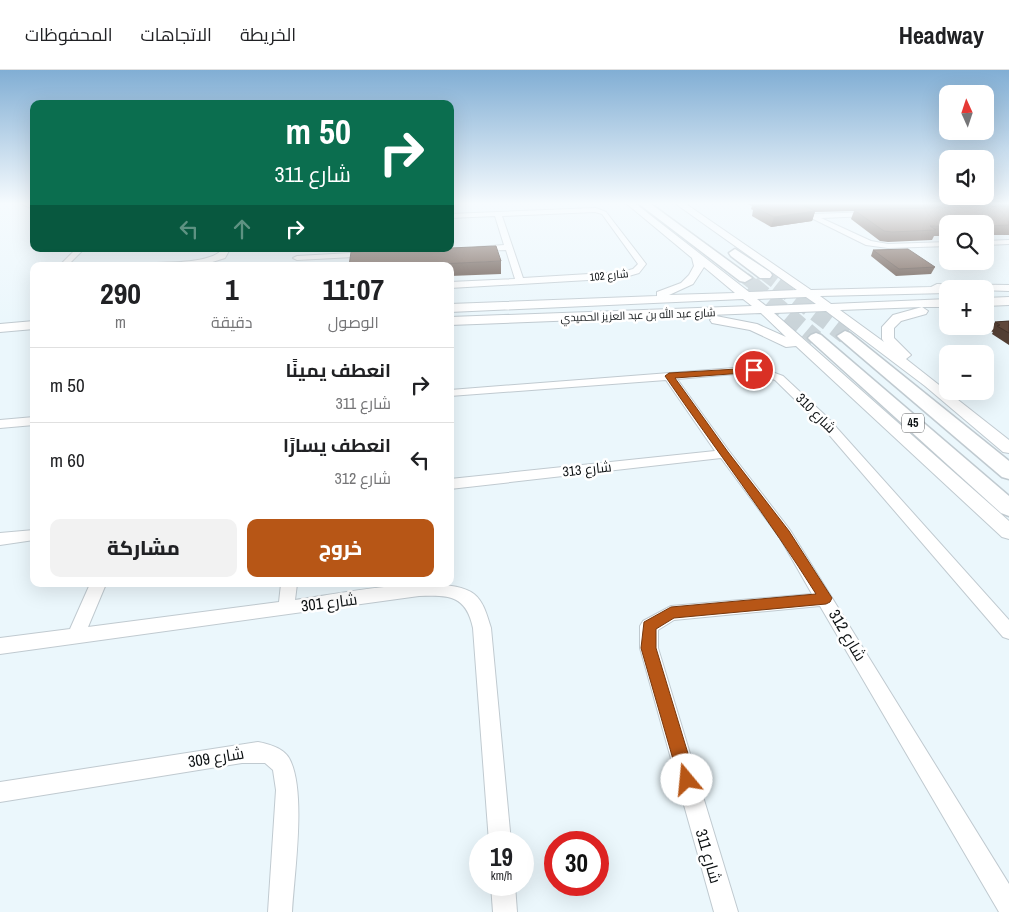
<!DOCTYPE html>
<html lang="ar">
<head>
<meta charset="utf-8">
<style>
  :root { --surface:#fff; --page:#f2f2f2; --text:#202124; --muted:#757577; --line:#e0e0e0; --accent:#b75616 }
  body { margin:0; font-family:"Archivo Narrow",Cairo,sans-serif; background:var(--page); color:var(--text); direction:rtl; height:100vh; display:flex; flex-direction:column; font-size:19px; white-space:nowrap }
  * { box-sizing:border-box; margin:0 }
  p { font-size:16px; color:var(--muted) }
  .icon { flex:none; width:28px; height:28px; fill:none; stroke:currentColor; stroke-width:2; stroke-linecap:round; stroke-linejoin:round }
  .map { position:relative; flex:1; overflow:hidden; direction:ltr }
  .drawer { position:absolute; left:30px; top:192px; width:424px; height:325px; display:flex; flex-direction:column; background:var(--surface); border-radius:10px; box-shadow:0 5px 20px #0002; direction:rtl }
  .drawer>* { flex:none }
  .hud { position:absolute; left:30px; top:30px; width:424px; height:152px; border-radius:10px; box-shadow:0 5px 20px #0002; direction:rtl; background:#0b6e4f; color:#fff; overflow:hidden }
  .needle { width:32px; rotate:357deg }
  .buttons { position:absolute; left:939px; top:15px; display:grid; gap:10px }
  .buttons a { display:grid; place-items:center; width:55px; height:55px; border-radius:10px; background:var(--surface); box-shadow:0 5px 20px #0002; font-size:25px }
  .speed { position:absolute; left:469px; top:761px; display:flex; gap:10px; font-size:25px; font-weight:700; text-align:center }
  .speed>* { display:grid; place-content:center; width:65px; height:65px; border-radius:50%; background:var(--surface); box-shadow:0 5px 20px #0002; line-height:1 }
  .speed small { font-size:12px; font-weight:400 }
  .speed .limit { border:8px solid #d22; background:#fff; color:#111 }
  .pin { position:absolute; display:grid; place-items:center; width:42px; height:42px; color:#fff; margin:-21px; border:2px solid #fff; border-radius:50%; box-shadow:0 1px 5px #0007 }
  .me { position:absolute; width:55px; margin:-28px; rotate:343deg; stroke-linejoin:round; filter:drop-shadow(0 0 4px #0008) }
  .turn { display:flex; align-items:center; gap:18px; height:105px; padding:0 20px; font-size:22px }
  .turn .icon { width:65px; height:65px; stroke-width:2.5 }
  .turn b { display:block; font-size:35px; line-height:42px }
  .lanes { display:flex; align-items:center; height:48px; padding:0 20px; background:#0003; justify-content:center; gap:25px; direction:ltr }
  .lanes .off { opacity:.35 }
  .eta { display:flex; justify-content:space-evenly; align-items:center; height:85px; text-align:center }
  .eta b { font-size:30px; font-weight:800; line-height:35px }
  .action { display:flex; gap:10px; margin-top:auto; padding:10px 20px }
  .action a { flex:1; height:58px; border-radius:10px; background:var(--accent); color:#fff; font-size:20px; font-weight:800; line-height:58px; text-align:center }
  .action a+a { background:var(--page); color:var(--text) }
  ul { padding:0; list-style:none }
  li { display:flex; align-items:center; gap:15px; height:75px; padding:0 20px; border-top:1px solid var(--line) }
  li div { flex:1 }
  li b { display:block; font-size:19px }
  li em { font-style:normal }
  header { display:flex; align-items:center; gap:30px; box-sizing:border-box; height:70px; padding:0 25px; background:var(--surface); border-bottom:1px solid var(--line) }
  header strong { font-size:24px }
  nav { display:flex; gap:28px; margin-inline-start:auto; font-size:18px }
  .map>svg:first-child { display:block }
</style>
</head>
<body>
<header>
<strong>Headway</strong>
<nav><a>الخريطة</a><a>الاتجاهات</a><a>المحفوظات</a></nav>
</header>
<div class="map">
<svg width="1009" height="842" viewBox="0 0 1009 842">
  <rect width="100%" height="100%" fill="#ebf7fc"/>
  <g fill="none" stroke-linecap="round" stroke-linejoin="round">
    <g stroke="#cad4d9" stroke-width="12" stroke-dasharray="12 6" stroke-linecap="butt">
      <path d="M765 205 778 215"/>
      <path d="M745 208 754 215"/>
    </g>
    <g stroke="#cad4d9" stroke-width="16" stroke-dasharray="16 8" stroke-linecap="butt">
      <path d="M752 214 816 268"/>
      <path d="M777 214 845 266"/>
    </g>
    <defs>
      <g id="minor">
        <path d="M23 134 34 135V139L24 135Z"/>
        <path d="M783 134H791L813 144 872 142 869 146 821 148 871 171 888 174 948 172V176L888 178 866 175Z"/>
        <path d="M596 138 606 142 646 194 639 203 622 208 450 218V212L515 209 506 180 478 181 474 179 478 177 504 175 495 146 450 148V144ZM595 142 602 144 638 194 633 199 622 202 523 208 502 146Z"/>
        <path d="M1009 170V174L985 175V171Z"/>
        <path d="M76 179H84L67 196H59Z"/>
        <path d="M222 179H230L225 188 206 194 125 196 129 194C149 192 212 196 222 179Z"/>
        <path d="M369 182H372V186L297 190 293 188 297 186Z"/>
        <path d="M747 297 761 298 783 306 827 347 1009 550V569L1003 567 819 353 775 310 759 304 747 303 677 309 729 381 790 460 1009 814V842H999L820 536 674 550 658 560V578L738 842H714L640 578V556L643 551 671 536 812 524 780 468 721 388 450 419V409L715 381 666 310 450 326V320Z"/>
        <path d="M34 347V355L0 358V350Z"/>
        <path d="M34 460V470L0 475V463Z"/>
        <path d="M90 514H106L88 557 279 532 281 514H297L295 530C333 525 445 501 474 524 484 532 487 546 491 558L511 772H489L473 558C466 525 449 525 419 526L0 584V568L70 559Z"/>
        <path d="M258 672C269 674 283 678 289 688 307 720 294 804 292 842H268L276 720 273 700 265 693H242L0 732V712Z"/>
        <path d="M491 815H515L517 842H493Z"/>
      </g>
      <g id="tertiary">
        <path d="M627 134H636L749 222 797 220 676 134H686L811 220 931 217 937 214 1009 215V221L948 219V223L820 226 831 234 948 229V237H922L928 241 926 244 901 251 894 258V268L911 285 906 289 1009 370V383L1003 382 925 316 826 241 774 243 1009 451V469L1002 467 796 276 786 277 750 260 712 253 710 250 716 246 757 254 786 267 761 243 450 255V247L752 236 743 229 450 242V234L657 226V222L681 213 689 205 694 196 692 188ZM704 197 735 223 669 225 693 214ZM806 227 816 234 766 236 757 229ZM922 237 893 245 882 257V269L884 272 840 240Z"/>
        <path d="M1009 227V235L985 236V228Z"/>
        <path d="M34 251V259L0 262V254Z"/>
      </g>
      <g id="primary">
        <path d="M639 134H651L752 208 745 212 740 211Z"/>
        <path d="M735 179 770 202 772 205 770 208H760L731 186 729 183Z"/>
        <path d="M845 261 850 263 1009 391V409L1002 407 840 269 837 266Z"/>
        <path d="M816 263 821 265 1009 426V446L1001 443 811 271 808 268 811 265Z"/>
      </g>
    </defs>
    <use href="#minor" stroke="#c0cad0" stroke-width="2"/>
    <use href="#tertiary" stroke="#c0cad0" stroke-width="2"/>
    <use href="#primary" stroke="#c0cad0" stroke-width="3"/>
    <use href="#minor" fill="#fff" fill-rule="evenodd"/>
    <use href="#tertiary" fill="#fff" fill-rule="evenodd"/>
    <use href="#primary" fill="#fff" fill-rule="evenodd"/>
  </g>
  <g fill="#543f34">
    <path d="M748 134H1009V165H985V154H948V166H934L932 170 888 172 880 171 851 149 854 141 815 142 812 151 771 157 752 146 753 140 751 139 752 136Z"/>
    <path d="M873 180 935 197 931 204 896 206 871 186Z"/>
    <path d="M501 191V204L450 206V196H349Z"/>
    <path d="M1009 251V275L992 264 993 262 990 261 995 252Z"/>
  </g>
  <path fill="#45332a" d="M815 141 812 151 771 157 774 147Z"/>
  <g fill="#62493c" stroke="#45332a">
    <path d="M762 134H800L815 141 774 147 754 137 764 135Z"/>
    <path d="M1009 136V155L985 156V154H948V156H930L936 160 892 162 884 161 854 140Z"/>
    <path d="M496 176 501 191 398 196H349L351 182 428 179H450V178Z"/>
    <path d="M908 179 935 197 899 199 873 180Z"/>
    <path d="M1009 251V263L997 256 1000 255 995 252Z"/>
  </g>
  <linearGradient id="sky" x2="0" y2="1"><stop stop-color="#81aed4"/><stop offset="0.53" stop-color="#f6fbfe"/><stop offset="1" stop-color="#f6fbfe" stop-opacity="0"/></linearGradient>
  <rect width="1009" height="252" fill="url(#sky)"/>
  <path fill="#b75616" stroke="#77380e" d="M754 298 758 300 757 302 675 308 728 382 789 461 832 528 830 532 826 534 674 548 656 559V578L696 710 693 716 687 718 681 716 679 710 641 578 644 552 671 537 816 524C769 449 715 379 665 306L669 303Z"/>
  <g text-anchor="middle" stroke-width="5" stroke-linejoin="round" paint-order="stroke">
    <g font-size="11" fill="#0d1113" stroke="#fff">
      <text transform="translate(609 205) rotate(-6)" y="4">شارع 102</text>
      <text transform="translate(638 245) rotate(-2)" y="4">شارع عبد الله بن عبد العزيز الحميدي</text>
    </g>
    <rect fill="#fff" stroke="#56585a" stroke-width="1" x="902" y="343.5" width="22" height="19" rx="4"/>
    <g font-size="12" font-weight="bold" fill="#0d1113">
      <text x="913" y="357">45</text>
    </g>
    <g font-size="14" fill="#0d1113" stroke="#fff">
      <text transform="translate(816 343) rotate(45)" y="5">شارع 310</text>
      <text transform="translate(587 399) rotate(-6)" y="5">شارع 313</text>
    </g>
    <g font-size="16" fill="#0d1113" stroke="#fff">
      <text transform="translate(329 532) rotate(-7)" y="6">شارع 301</text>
      <text transform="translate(848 565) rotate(59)" y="6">شارع 312</text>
      <text transform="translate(216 687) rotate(-9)" y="6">شارع 309</text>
      <text transform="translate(709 786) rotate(74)" y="6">شارع 311</text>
    </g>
  </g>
</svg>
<div class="buttons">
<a><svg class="needle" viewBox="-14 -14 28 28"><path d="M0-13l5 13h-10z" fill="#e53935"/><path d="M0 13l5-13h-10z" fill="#757577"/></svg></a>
<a><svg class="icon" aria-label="sound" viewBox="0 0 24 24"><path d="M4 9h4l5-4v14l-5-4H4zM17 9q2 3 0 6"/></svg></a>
<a><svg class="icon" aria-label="search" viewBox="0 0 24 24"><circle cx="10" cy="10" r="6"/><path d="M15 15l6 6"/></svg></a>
<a>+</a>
<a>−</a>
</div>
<div class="speed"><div>19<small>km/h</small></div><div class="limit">30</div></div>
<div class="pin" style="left:754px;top:300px;background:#d93025"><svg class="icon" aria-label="arrive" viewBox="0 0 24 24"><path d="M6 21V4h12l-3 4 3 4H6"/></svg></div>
<svg class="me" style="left:687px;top:710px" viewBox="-20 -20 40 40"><circle r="19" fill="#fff"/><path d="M0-13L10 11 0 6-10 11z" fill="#b75616"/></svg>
<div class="hud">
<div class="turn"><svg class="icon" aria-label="right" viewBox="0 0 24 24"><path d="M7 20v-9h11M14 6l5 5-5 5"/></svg><div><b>50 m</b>شارع 311</div></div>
<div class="lanes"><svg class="icon off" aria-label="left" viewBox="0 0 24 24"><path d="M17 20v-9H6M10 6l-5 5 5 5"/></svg><svg class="icon off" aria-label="ahead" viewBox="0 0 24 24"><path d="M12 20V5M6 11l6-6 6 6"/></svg><svg class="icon" aria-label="right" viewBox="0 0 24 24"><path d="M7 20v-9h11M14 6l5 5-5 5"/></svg></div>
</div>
<section class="drawer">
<div class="eta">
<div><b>11:07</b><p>الوصول</p></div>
<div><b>1</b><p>دقيقة</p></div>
<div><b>290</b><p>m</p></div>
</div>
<ul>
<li><svg class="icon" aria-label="right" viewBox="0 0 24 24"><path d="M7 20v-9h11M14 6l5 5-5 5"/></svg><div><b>انعطف يمينًا</b><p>شارع 311</p></div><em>50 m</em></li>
<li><svg class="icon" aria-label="left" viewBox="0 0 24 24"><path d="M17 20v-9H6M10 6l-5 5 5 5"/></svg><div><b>انعطف يسارًا</b><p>شارع 312</p></div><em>60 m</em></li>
</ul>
<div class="action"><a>خروج</a><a>مشاركة</a></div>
</section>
</div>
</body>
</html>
